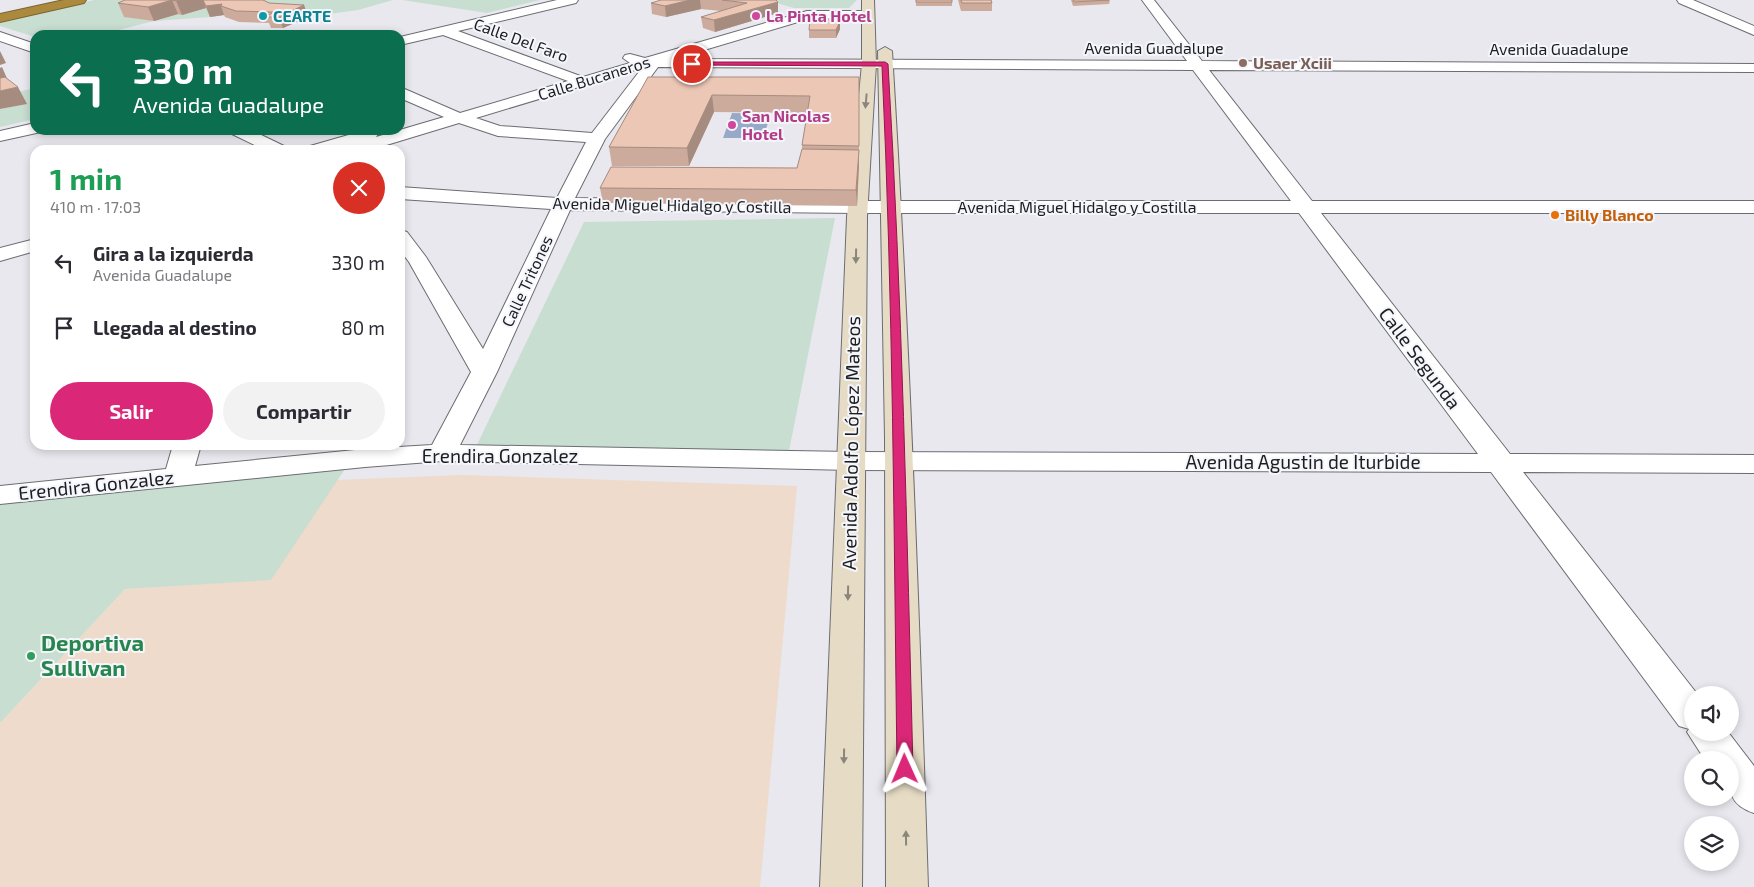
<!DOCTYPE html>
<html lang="es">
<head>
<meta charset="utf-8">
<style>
  :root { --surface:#fff; --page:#f2f2f3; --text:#2b2b33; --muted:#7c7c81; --accent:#db2777 }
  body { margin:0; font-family:"Exo 2",sans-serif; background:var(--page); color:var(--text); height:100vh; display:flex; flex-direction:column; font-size:19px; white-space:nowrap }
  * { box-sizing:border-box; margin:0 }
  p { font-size:16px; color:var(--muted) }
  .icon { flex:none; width:28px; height:28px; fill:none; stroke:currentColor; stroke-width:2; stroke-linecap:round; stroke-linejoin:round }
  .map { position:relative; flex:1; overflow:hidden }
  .side { position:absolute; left:30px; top:145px; width:375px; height:305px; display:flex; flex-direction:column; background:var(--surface); border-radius:15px; box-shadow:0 2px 8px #0003 }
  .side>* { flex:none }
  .top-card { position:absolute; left:30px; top:30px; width:375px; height:105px; border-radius:15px; box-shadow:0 2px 8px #0003; background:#0b6e4f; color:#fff; overflow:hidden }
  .controls { position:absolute; left:1684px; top:686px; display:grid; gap:10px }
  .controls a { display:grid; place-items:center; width:55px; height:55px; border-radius:50%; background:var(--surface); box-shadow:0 2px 8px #0003; font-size:25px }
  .pin { position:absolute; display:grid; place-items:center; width:42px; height:42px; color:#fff; margin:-21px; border:2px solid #fff; border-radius:50%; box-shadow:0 1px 5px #0007 }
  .me { position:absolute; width:55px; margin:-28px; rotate:359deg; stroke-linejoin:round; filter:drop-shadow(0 0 4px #0008) }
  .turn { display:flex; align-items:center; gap:18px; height:105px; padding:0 20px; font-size:22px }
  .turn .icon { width:65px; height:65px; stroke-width:2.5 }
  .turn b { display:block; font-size:35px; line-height:42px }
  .round { display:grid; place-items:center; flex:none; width:52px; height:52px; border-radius:26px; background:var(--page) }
  .headline { display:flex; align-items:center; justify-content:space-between; height:85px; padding:0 20px }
  h1 { font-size:30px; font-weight:700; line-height:38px; color:#1e9e55 }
  .primary-button { display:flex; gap:10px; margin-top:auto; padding:10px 20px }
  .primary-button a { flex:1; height:58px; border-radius:30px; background:var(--accent); color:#fff; font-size:20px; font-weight:700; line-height:58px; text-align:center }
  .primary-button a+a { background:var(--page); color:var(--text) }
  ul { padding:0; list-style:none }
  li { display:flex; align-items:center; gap:15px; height:65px; padding:0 20px }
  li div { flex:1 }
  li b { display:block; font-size:19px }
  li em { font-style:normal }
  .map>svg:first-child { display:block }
</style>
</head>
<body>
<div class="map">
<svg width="1754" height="887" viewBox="0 0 1754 887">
  <rect width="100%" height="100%" fill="#e8e8ee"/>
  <path fill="#eedbcb" d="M461 475 797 486 760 887H0V723L125 589 271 579 337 480Z"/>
  <g fill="#c8ded0">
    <path d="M94 0H393L358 10 308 17 260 2 210 17 154 21 99 35H35V37L0 26V21Z"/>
    <path d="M402 0H540L487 13Z"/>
    <path d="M726 0H857L849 8H794L770 1Z"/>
    <path d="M35 88V119L0 127V109L26 104 13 93Z"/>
    <path d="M835 218 789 451H474L584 222Z"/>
    <path d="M349 463 271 580 125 589 0 723V501Z"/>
  </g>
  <path fill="#96a9c8" d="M732 113 771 114 763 138H723Z"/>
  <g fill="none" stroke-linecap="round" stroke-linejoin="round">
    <defs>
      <g id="street">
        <path d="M557 0H578L576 3 458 31 583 77 630 63 623 58 625 55 630 54 645 58 807 11H867L873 15 867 19H808L674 59 1187 61 1142 0H1154L1202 61 1754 64V72L1209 70 1312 201H1754V213H1321L1510 454 1754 455V473L1523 472 1698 695H1692V732H1728L1754 766V813C1725 803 1730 787 1730 760H1705L1687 732 1689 729 1679 726 1491 472 851 470 442 461 365 467 0 504V486L166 469 173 445H201L195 466 365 449 432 445 471 372 409 262 400 250V230L407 232 426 257 483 349 551 209 400 199V187L557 198 586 142 498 136 459 123 370 150H343L346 147 334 150H307L310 146 366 130H376L378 134 376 137 444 117 400 98V87L460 113 568 81 443 35 400 45V37ZM658 67 1193 70 1291 201H857L575 198 605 139ZM642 68 592 133 500 126 476 118ZM570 210 857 213H1299L1478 454 851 452 460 445 497 372Z"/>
        <path d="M1677 0H1693L1754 26V35L1679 3Z"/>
        <path d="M0 32 35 44V53L0 41Z"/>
        <path d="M35 123V130H42L41 132 0 141V131Z"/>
        <path d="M230 130H251L284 146 287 150H265L232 134Z"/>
        <path d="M35 239V251L0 261V248Z"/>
      </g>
      <g id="secondary">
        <path d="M862 0H874L876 64 867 217 862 887H820L847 217 862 64Z"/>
        <path d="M885 47 892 51C909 329 919 608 928 887H886L885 438 878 51Z"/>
      </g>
      <path id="highway" d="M64 0H86L84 3 0 22V14Z"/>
    </defs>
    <use href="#street" stroke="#6c6d72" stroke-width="2"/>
    <use href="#secondary" stroke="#6c6d72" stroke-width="2"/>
    <use href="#highway" stroke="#7a6432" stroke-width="2"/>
    <use href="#street" fill="#fff" fill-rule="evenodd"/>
    <use href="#secondary" fill="#e6dcc5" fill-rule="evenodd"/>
    <use href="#highway" fill="#ac8a3d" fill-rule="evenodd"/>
  </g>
  <g fill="#ccab9c">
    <path d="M125 0H263L269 3 304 5 308 17 283 28H271L269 23 239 22 225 17 224 15 210 17 206 8 182 15 178 14 154 21 124 17 118 3Z"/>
    <path d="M661 0H776L778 2V13L715 32 703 28 701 17 721 11 701 9 666 17 652 14 651 3Z"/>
    <path d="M916 0 952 2V6H916Z"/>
    <path d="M958 0H991L992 3V11H961Z"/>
    <path d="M1071 0H1110L1109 4 1073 6Z"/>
    <path d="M840 21V29L836 38H809V30Z"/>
    <path d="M648 77H859V164L857 206 603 203 600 188 797 168 802 149V145L808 113 714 112 689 166H612L609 147Z"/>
  </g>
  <g fill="#a68b7f">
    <path d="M172 0 178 14 154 21 148 7Z"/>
    <path d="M180 0H203L206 8 182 15 176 1Z"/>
    <path d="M690 0H700L701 9 666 17 665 6Z"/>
    <path d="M778 2V13L715 32 714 20Z"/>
    <path d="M222 4 221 6 224 15 210 17 206 6Z"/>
    <path d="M304 5 308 17 283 28 279 17Z"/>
    <path d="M840 21V29L836 38V30Z"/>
    <path d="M0 51 6 63 0 65Z"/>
    <path d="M2 67 9 83 0 90V68Z"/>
    <path d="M859 77V164L857 206 856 190 859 150Z"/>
    <path d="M18 87 27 104 0 109V91Z"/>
    <path d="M712 95 714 112 689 166 687 148Z"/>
  </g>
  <g fill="#edc7b5" stroke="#a68b7f">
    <path d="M125 0H180L176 1 172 0 148 7 118 3Z"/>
    <path d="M203 0H263L269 3 304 5 279 17H267L273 12 236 11 221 6 222 4 206 6Z"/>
    <path d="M661 0H690L665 6 651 3Z"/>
    <path d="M722 0H776L778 2 714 20 701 17 747 3Z"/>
    <rect x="916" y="0" width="36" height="2"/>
    <path d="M961 0H991L992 3H962Z"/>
    <path d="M1073 0H1109L1074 2Z"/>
    <path d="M810 19H835L840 21 836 30H809Z"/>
    <path d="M5 77 18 87 0 91V78Z"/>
    <path d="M648 77H859V146L802 145 810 96 712 95 687 148 609 147Z"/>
    <path d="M802 149 859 150 856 190 600 188 611 167 797 168Z"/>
  </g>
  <defs><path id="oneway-solid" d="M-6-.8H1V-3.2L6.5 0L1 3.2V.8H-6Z" transform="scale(1.25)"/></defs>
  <g fill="#8b867a">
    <use href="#oneway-solid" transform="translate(866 101) rotate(95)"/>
    <use href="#oneway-solid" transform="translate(856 256) rotate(91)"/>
    <use href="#oneway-solid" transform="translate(848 593) rotate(91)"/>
    <use href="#oneway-solid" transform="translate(844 756) rotate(91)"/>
    <use href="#oneway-solid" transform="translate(906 838) rotate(-91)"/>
  </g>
  <path fill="#db2777" stroke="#8e194d" d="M692 62H885L888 64C902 299 907 534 913 769L910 774 905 776 899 774 897 769C894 535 893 300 882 66L690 65Z"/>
  <circle fill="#0f9aa8" stroke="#f5f6fc" stroke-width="2" cx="263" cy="16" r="5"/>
  <g fill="#d1479c" stroke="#f5f6fc" stroke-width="2">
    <circle cx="756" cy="16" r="5"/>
    <circle cx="732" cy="125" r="5"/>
  </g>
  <circle fill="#8d6e63" stroke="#f5f6fc" stroke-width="2" cx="1243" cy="63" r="5"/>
  <circle fill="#e8710a" stroke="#f5f6fc" stroke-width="2" cx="1555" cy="215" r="5"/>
  <circle fill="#2e9e5b" stroke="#f5f6fc" stroke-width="2" cx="31" cy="656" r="5"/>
  <g text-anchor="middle" stroke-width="4" stroke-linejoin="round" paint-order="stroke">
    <g font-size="16" font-weight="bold" fill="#0d838f" stroke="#f5f6fc" text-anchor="start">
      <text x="273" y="22">CEARTE</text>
    </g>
    <g font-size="16" font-weight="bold" fill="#b23c85" stroke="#f5f6fc" text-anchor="start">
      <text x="766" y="22">La Pinta Hotel</text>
      <text x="742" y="122">San Nicolas<tspan x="742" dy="18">Hotel</tspan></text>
    </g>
    <g font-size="16" fill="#1c1d1f" stroke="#f5f6fc">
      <text transform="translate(521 40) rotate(20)" y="6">Calle Del Faro</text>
      <text x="1154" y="54">Avenida Guadalupe</text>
      <text x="1559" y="55">Avenida Guadalupe</text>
      <text transform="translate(594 78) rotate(-17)" y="6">Calle Bucaneros</text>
      <text transform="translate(672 205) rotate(1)" y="6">Avenida Miguel Hidalgo y Costilla</text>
      <text x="1077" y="213">Avenida Miguel Hidalgo y Costilla</text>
      <text transform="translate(527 281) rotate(-65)" y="6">Calle Tritones</text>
    </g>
    <g font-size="16" font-weight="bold" fill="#785e54" stroke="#f5f6fc" text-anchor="start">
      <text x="1253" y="69">Usaer Xciii</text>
    </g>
    <g font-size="16" font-weight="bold" fill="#c56008" stroke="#f5f6fc" text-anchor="start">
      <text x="1565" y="221">Billy Blanco</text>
    </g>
    <g font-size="19" fill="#1c1d1f" stroke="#f5f6fc">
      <text transform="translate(1420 358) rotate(53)" y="7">Calle Segunda</text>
      <text transform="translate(851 443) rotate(-89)" y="7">Avenida Adolfo López Mateos</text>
      <text x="500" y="463">Erendira Gonzalez</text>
      <text x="1303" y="469">Avenida Agustin de Iturbide</text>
      <text transform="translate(96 485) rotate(-6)" y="7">Erendira Gonzalez</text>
    </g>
    <g font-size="22" font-weight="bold" fill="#27864d" stroke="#f5f6fc" text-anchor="start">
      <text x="41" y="651">Deportiva<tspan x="41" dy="25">Sullivan</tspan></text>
    </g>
  </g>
</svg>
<div class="controls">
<a><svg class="icon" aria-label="sound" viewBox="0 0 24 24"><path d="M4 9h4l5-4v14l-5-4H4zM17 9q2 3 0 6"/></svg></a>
<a><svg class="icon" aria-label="search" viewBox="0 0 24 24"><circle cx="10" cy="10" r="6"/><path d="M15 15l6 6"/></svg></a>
<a><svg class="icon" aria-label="layers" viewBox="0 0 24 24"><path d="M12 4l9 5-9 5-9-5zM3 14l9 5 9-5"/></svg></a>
</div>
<div class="pin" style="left:692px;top:64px;background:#d93025"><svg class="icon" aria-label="arrive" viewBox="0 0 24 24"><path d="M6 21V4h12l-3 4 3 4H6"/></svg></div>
<svg class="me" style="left:905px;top:769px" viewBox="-20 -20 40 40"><path d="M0-17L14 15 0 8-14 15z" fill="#db2777" stroke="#fff" stroke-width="4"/></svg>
<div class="top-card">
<div class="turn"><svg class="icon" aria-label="left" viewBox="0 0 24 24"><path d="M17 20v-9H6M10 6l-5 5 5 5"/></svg><div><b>330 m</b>Avenida Guadalupe</div></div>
</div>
<section class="side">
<div class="headline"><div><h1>1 min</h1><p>410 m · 17:03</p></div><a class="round" style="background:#d93025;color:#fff"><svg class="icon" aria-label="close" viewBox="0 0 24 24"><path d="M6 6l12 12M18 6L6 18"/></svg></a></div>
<ul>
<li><svg class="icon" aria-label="left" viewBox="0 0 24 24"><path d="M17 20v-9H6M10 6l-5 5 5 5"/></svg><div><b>Gira a la izquierda</b><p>Avenida Guadalupe</p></div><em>330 m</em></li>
<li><svg class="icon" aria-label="arrive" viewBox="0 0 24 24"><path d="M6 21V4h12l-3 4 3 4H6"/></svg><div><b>Llegada al destino</b></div><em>80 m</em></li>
</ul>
<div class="primary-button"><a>Salir</a><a>Compartir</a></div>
</section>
</div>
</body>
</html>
